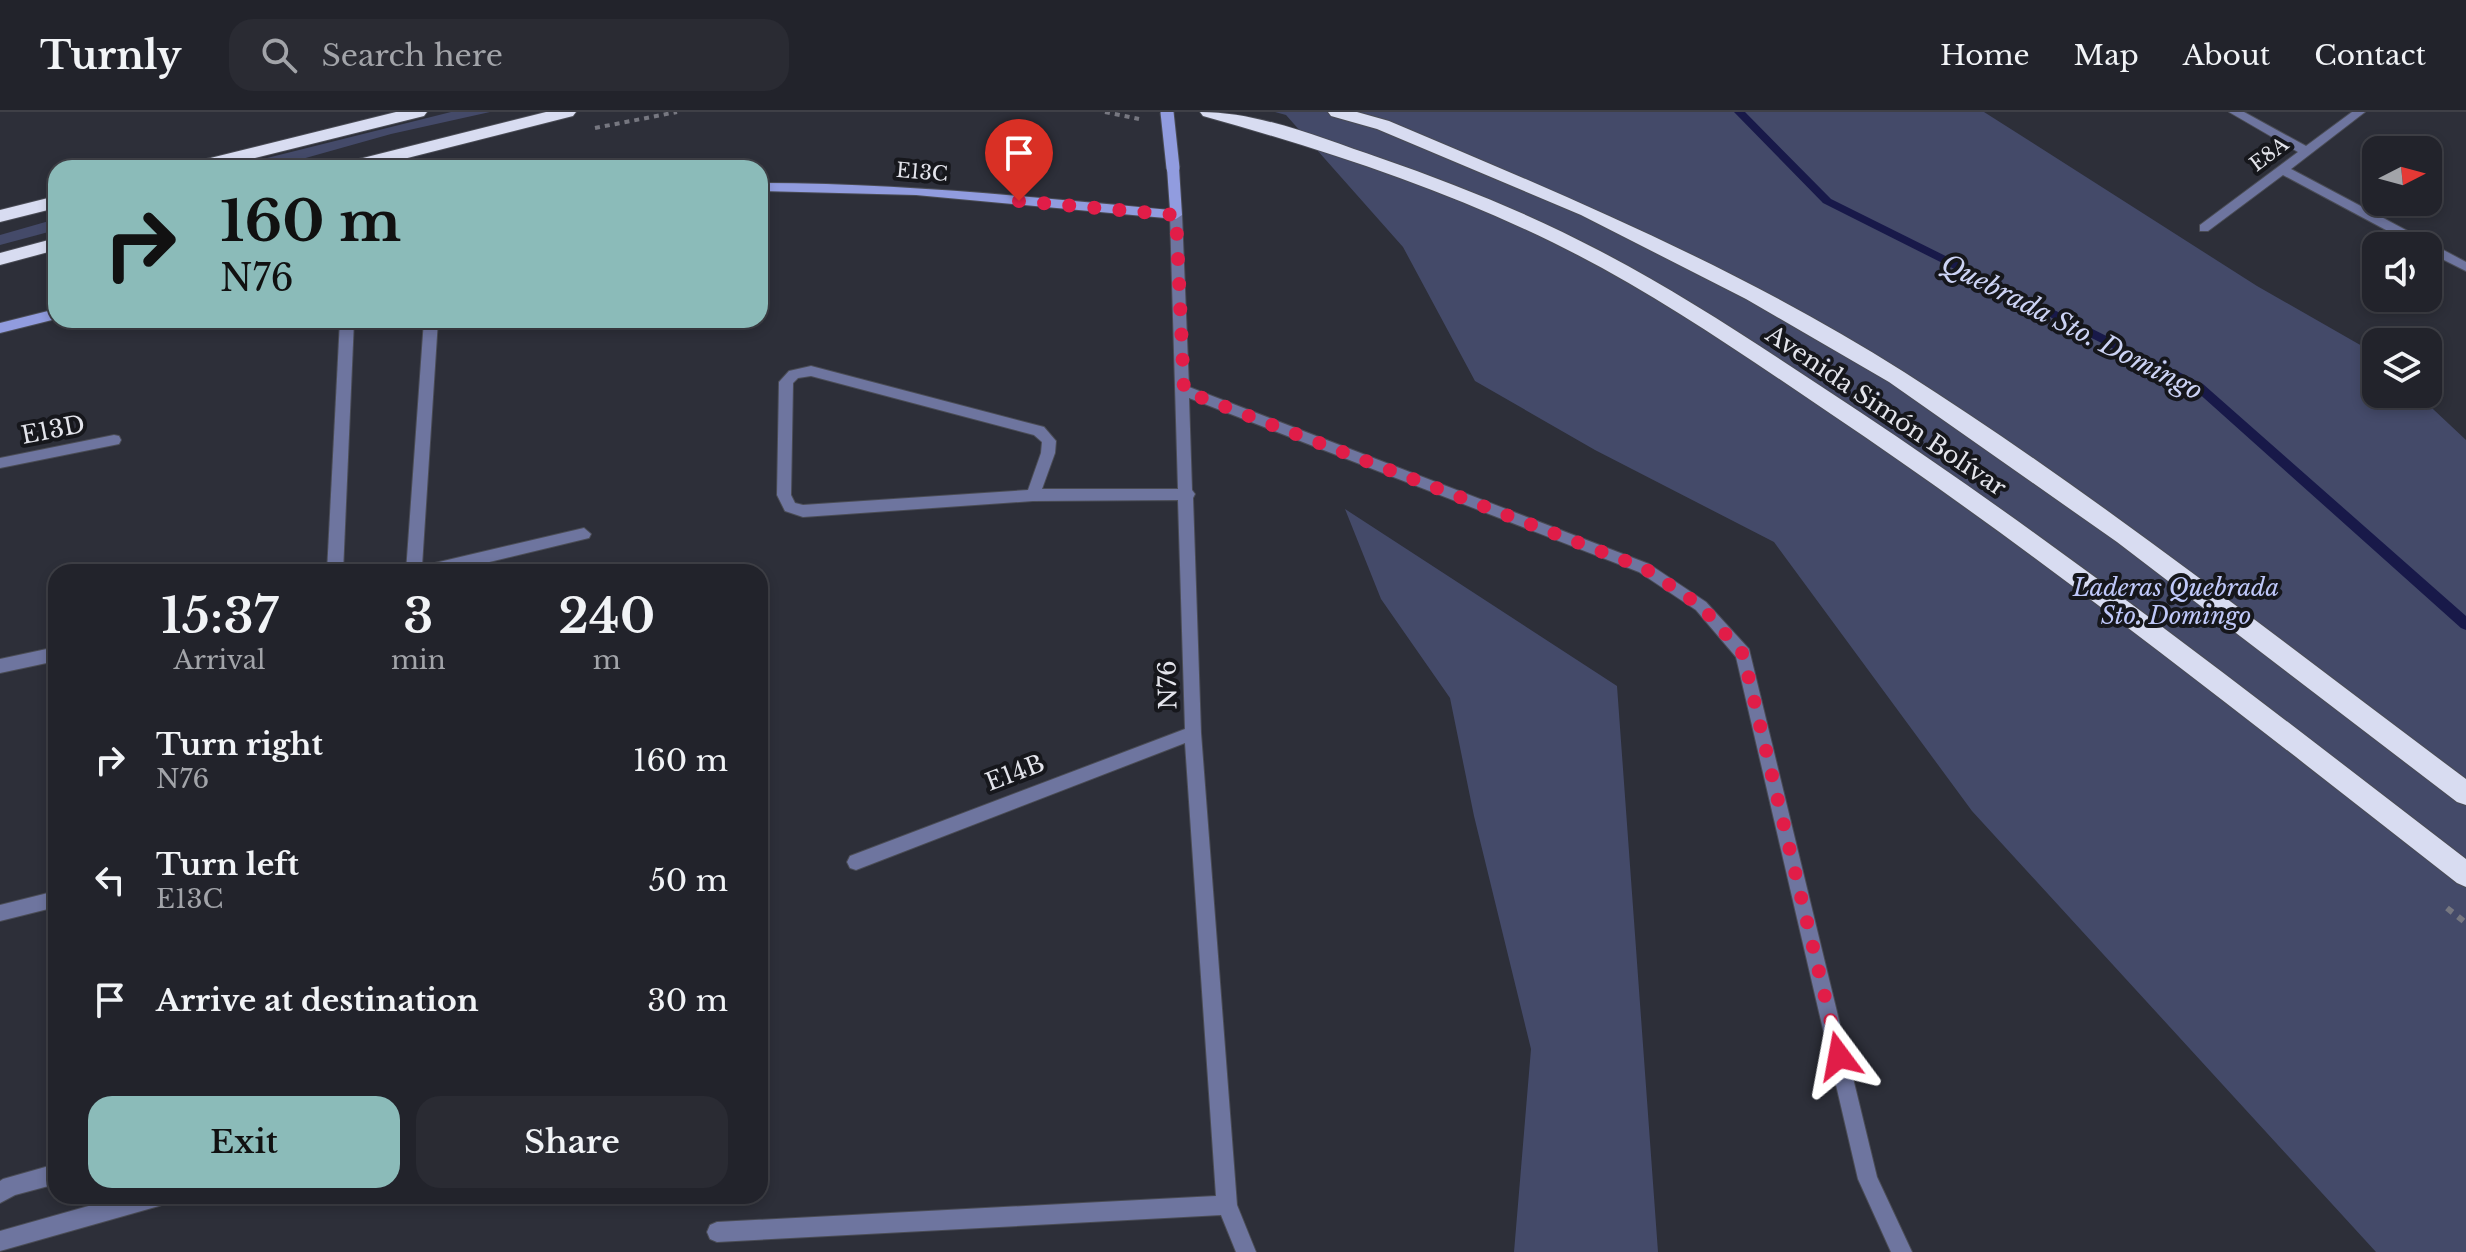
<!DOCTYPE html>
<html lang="en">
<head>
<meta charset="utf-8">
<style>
  :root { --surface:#22232b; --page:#2a2b33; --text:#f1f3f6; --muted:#a2a4a9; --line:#3f4047; --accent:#8bbbb9 }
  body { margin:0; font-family:"Libre Baskerville",serif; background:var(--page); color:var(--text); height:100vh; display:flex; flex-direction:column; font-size:30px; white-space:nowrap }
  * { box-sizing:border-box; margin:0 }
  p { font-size:26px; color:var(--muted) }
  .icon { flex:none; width:44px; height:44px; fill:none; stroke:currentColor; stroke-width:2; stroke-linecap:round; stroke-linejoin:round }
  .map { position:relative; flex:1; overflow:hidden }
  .sheet { position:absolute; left:48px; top:452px; width:720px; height:640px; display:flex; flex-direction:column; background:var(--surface); border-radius:24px; box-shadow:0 4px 12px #0003,0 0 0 2px var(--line) }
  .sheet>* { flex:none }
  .hud { position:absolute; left:48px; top:48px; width:720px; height:168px; border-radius:24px; box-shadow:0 4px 12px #0003,0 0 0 2px var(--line); background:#8bbbb9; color:#111; overflow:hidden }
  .needle { width:52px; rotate:84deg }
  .controls { position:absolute; left:2362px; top:24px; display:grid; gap:16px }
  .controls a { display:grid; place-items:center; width:80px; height:80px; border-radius:16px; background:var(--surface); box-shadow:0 4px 12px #0003,0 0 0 2px var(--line); font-size:40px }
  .pin { position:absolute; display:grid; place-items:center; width:68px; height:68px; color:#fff; margin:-82px -34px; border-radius:50% 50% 50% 0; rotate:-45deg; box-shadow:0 0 8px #0007 }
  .pin .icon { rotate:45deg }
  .me { position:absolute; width:88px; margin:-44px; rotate:347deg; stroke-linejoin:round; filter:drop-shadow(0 0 6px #0008) }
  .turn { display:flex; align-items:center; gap:28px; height:168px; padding:0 40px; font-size:36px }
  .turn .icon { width:104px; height:104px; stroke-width:2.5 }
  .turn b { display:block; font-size:56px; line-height:68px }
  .eta { display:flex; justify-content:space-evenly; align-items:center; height:136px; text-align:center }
  .eta b { font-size:48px; font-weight:600; line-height:56px }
  .action { display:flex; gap:16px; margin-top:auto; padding:16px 40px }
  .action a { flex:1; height:92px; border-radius:24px; background:var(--accent); color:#111; font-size:32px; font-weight:600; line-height:92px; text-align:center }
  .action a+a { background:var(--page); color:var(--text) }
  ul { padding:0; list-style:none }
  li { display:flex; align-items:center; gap:24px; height:120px; padding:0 40px }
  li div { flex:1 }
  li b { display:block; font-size:30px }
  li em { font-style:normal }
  header { display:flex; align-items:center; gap:48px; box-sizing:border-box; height:112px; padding:0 40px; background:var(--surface); border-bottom:2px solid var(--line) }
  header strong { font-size:38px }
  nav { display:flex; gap:44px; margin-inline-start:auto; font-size:28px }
  .search { width:560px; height:72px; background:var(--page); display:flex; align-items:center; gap:20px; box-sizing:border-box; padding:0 28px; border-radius:24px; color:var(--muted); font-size:30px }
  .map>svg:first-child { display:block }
</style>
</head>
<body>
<header>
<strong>Turnly</strong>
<div class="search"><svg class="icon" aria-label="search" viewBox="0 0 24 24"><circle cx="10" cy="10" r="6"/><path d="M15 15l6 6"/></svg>Search here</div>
<nav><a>Home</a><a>Map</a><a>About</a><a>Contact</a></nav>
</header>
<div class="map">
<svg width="2466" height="1140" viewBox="0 0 2466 1140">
  <rect width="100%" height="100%" fill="#2d2f39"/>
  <g fill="#444a69">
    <path d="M451 0H490L391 22 270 56H227Z"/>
    <path d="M1275 0H1984L2257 174 2376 242V282H2417L2466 328V1140H2376L1972 699 1774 430 1595 338 1475 269 1403 135 1286 3Z"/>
    <path d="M56 107V118L0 133V123Z"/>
    <path d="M1345 397 1617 574 1658 1140H1514L1531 937 1474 704 1450 586 1381 487Z"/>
  </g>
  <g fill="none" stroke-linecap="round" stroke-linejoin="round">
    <path fill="#181949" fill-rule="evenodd" d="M1734 0H1745L1831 87 2203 272 2466 504V518L2461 516 2195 278 1823 91Z"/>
    <defs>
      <g id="street">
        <path d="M2229 0H2244L2306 34 2352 0H2365L2291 57 2466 150V159L2428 140V134H2416L2283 63 2208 119H2200V113L2298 40Z"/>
        <path d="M1176 99 1182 103 1189 275 1649 452 1706 490 1749 537 1877 1065 1912 1140H1891L1858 1067 1736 545 1696 498 1639 460 1189 286 1192 378 1195 382 1193 386 1201 621 1237 1093 1256 1140H1236L1221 1103 717 1130 710 1127 707 1120 710 1113 717 1110 1216 1084 1185 631 856 758 850 756 847 750 850 744 1185 617 1178 388 1033 389 803 405 785 399 777 383 779 270 789 259 811 254 1044 315 1056 329 1055 341 1042 377H1178L1170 103ZM811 264 1034 323 1042 330 1041 341 1028 378 803 393 795 391 791 383 793 271 798 266Z"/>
        <path d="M340 208H354L343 460H327Z"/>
        <path d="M424 208H438L422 454 584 416 591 422 589 426 448 460H406Z"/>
        <path d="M114 323 119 324 121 328 119 332 0 356V346Z"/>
        <path d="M56 535V549L0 561V547Z"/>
        <path d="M56 779V795L0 809V793Z"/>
        <path d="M56 1052V1072L15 1083 0 1091V1069L3 1067Z"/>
        <path d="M124 1084H169L166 1091 159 1094 0 1139V1119Z"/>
      </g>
      <g id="secondary">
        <path d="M1173 52 1179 56 1182 103 1176 107 916 83 760 79V71C897 71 1033 85 1170 98L1167 56Z"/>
        <path d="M56 197V207L0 221V211Z"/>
      </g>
      <g id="highway">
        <path d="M396 0H427L424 4 215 56H183L186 52Z"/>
        <path d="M546 0H576L573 4 368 56H336L339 52Z"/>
        <path d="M1200 0C1261 0 1323 27 1380 46 1455 72 1530 102 1600 139 1690 186 1775 244 1860 300 2069 439 2267 594 2466 747V775L2457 771C2252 611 2048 448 1831 302 1741 241 1650 178 1552 130 1441 76 1322 37 1203 4Z"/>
        <path d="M1328 0H1357L1389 9C1565 83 1742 157 1904 260 2099 384 2281 529 2466 667V693L2457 690 2117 430 1889 270 1746 187 1581 103 1377 17 1331 4Z"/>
        <path d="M56 84V96L0 110V98Z"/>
        <path d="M56 126V138L0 153V141Z"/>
      </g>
    </defs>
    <use href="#street" stroke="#4a4c55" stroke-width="2"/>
    <use href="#secondary" stroke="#4a4c55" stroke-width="2"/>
    <use href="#highway" stroke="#4a4c55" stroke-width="2"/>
    <g stroke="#767780" stroke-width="4" stroke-dasharray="5 5" stroke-linecap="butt">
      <path d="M1105 0 1139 7"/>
      <path d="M595 16 677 0"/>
    </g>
    <path stroke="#767780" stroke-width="6" stroke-dasharray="7 7" stroke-linecap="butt" d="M2447 796 2466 811"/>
    <use href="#street" fill="#6e759f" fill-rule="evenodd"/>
    <use href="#secondary" fill="#919cdf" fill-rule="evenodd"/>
    <use href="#highway" fill="#d8dcf1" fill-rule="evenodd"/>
    <defs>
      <path id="secondary-bridge" d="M1167 0 1173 56"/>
    </defs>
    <use href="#secondary-bridge" stroke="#4a4c55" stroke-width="15" stroke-linecap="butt"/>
    <use href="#secondary-bridge" stroke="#919cdf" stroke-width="13"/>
  </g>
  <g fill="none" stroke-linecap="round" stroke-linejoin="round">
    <path stroke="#e11d48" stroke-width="14" stroke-dasharray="0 25.2" d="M1019 89 1176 103 1184 279 1644 456 1701 494 1743 542 1839 944"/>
  </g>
  <g text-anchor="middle" stroke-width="8" stroke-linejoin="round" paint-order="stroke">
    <g font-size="20" fill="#e3e4eb" stroke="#16171c">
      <text transform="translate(2269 42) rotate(-37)" y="7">E8A</text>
      <text transform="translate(922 60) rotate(5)" y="7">E13C</text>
    </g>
    <g font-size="24" fill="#e3e4eb" stroke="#16171c">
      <text transform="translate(1886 299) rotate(34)" y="8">Avenida Simón Bolívar</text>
      <text transform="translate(53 318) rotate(-11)" y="8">E13D</text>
      <text transform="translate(1168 573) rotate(-91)" y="8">N76</text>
      <text transform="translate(1015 661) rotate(-21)" y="8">E14B</text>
    </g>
    <g font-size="24" font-style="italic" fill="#bfc8f9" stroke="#16171c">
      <text x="2176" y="484">Laderas Quebrada<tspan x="2176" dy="28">Sto. Domingo</tspan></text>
    </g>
    <g font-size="26" font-style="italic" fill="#ccd3f4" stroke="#16171c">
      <text transform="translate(2072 215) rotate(27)" y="9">Quebrada Sto. Domingo</text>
    </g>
  </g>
</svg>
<div class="controls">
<a><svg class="needle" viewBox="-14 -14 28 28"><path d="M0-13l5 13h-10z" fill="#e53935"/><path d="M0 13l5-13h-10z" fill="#a2a4a9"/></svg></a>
<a><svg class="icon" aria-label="sound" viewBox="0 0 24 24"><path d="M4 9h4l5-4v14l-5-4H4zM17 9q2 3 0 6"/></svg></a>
<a><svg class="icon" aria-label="layers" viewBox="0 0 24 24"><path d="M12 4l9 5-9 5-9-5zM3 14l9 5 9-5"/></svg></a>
</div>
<div class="pin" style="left:1019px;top:89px;background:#d93025"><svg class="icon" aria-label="arrive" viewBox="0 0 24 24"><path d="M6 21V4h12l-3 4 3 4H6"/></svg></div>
<svg class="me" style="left:1839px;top:944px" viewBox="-20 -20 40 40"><path d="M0-17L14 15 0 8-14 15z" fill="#e11d48" stroke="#fff" stroke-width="4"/></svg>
<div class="hud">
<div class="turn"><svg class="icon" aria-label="right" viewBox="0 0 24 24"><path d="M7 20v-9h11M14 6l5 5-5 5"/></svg><div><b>160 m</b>N76</div></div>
</div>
<section class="sheet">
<div class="eta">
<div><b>15:37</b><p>Arrival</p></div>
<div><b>3</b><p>min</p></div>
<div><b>240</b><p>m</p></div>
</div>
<ul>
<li><svg class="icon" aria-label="right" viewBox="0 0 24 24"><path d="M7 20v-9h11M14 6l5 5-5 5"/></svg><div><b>Turn right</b><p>N76</p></div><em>160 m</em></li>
<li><svg class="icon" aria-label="left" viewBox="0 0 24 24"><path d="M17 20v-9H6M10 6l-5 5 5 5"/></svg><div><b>Turn left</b><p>E13C</p></div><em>50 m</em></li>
<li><svg class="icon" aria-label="arrive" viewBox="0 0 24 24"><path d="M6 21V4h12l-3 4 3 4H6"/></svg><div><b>Arrive at destination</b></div><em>30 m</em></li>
</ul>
<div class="action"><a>Exit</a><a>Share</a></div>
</section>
</div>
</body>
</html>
